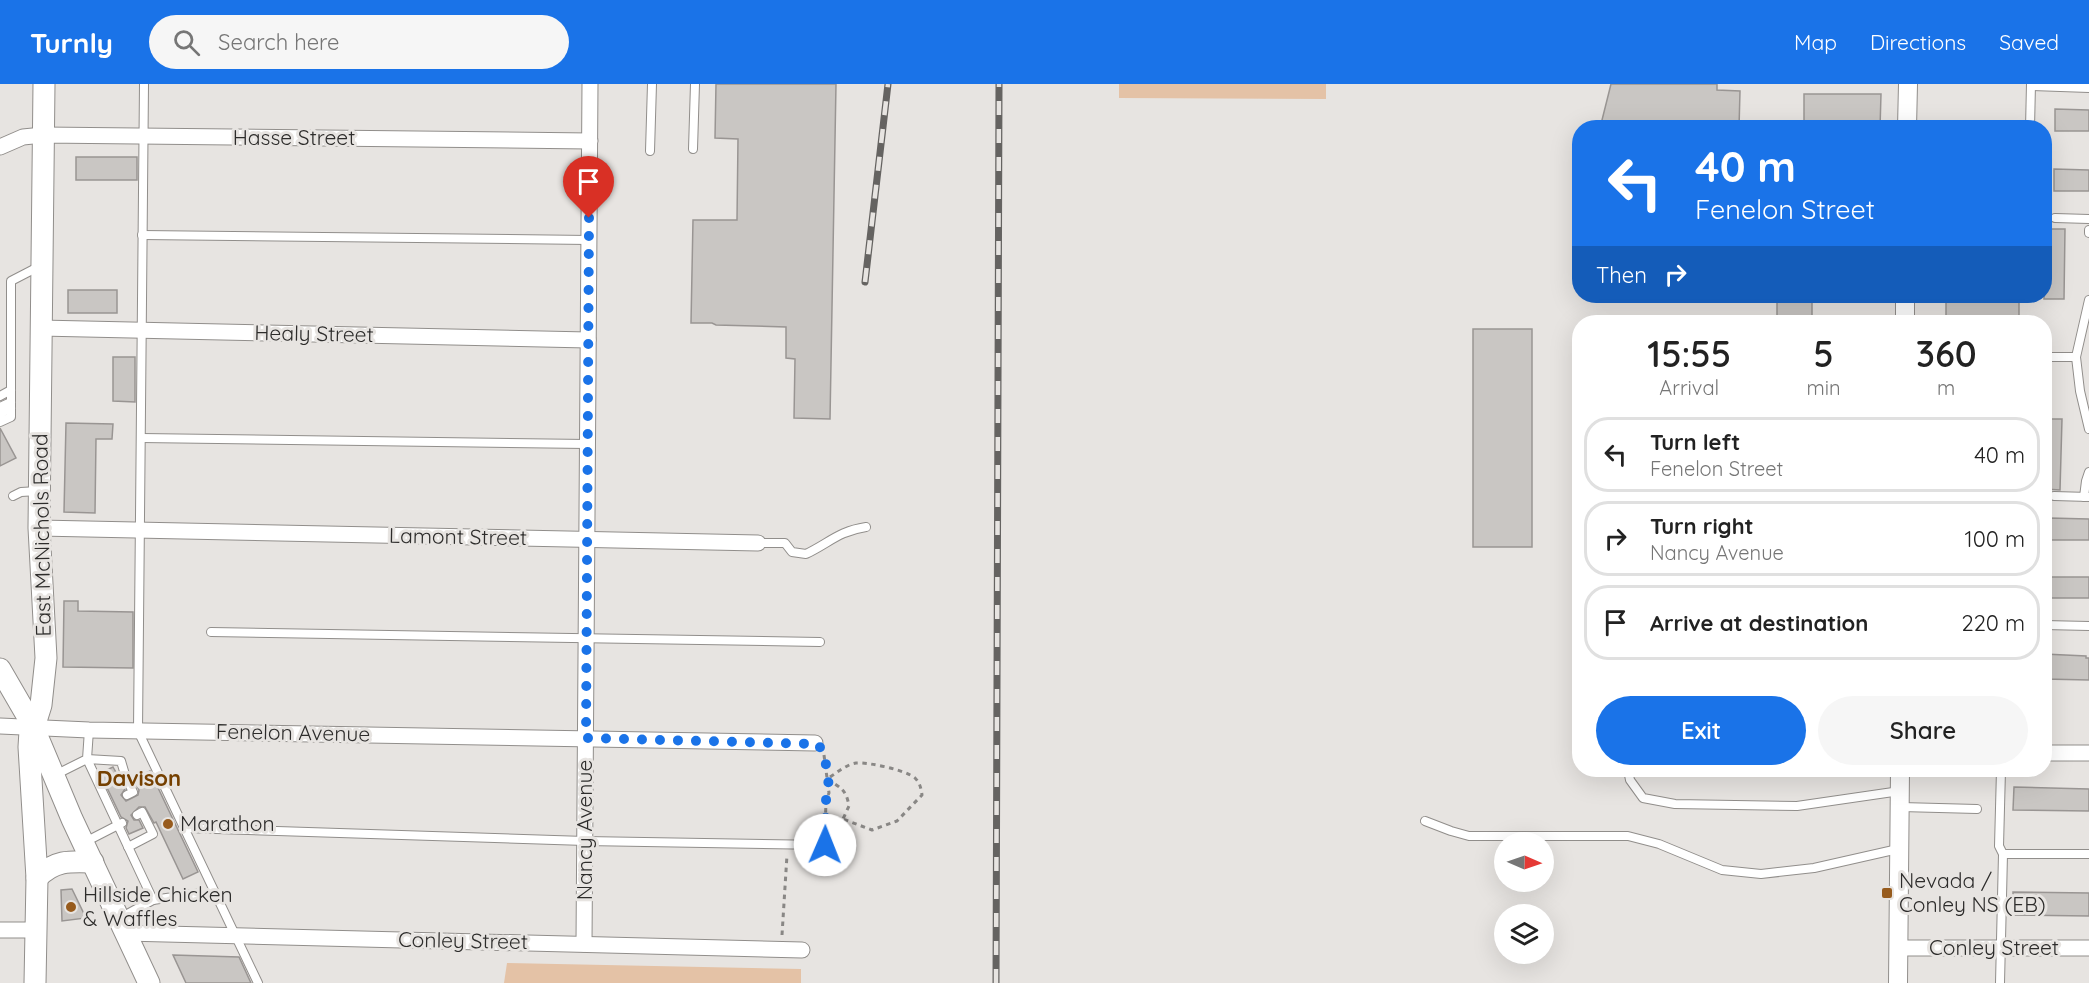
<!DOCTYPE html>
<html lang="en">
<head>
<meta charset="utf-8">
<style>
  :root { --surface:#fff; --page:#f6f6f6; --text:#222; --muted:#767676; --line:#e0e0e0; --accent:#1a73e8 }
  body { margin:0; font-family:Quicksand,sans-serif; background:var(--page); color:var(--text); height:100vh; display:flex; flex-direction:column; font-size:22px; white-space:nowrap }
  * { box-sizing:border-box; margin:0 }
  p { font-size:20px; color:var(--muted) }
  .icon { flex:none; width:33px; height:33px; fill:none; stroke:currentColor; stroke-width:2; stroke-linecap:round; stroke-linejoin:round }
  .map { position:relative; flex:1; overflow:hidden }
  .details { position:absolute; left:1572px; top:231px; width:480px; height:462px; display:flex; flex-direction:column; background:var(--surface); border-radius:24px; box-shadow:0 6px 24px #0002 }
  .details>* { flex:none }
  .top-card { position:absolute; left:1572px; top:36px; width:480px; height:183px; border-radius:24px; box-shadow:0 6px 24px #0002; background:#1a73e8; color:#fff; overflow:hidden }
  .needle { width:39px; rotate:92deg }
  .fabs { position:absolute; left:1494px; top:748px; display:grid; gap:12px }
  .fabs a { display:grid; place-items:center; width:60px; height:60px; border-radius:50%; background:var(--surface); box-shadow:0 6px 24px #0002; font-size:30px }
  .pin { position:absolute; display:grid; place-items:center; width:51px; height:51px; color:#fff; margin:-62px -26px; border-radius:50% 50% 50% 0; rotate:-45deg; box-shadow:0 0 6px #0007 }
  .pin .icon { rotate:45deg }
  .me { position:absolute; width:66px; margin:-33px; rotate:1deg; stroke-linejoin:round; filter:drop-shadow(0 0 4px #0008) }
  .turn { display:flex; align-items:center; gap:21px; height:126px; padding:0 24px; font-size:27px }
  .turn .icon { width:78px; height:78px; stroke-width:2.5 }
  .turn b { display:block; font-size:42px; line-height:51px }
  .then { display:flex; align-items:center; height:57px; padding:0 24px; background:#0003; gap:12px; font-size:22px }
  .eta { display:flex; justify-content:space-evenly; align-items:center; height:102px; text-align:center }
  .eta b { font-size:36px; font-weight:600; line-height:42px }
  .cta { display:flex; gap:12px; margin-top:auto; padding:12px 24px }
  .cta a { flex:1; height:69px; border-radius:36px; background:var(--accent); color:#fff; font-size:24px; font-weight:600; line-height:69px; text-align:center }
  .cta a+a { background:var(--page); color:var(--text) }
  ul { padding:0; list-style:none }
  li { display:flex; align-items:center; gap:18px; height:75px; margin:0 12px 9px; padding:0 12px; border:3px solid var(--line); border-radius:24px }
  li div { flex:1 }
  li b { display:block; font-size:22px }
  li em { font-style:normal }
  header { display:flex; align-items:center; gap:36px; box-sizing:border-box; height:84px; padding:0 30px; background:var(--accent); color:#fff }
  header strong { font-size:28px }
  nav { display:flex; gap:33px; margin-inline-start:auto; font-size:21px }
  .search { width:420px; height:54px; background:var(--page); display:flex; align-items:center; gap:15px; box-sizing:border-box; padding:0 21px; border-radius:33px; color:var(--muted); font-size:22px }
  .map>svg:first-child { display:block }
</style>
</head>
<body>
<header>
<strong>Turnly</strong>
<div class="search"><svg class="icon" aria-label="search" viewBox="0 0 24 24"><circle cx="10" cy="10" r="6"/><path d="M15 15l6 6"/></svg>Search here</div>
<nav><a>Map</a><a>Directions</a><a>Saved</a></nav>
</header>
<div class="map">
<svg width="2089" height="899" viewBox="0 0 2089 899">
  <rect width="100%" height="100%" fill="#e7e4e1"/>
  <g fill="#e4c2a6">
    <path d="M1119 0H1326V15L1119 14Z"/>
    <path d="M507 879 801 885V899H504Z"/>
  </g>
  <g fill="#c9c6c3" stroke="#999593" stroke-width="1.5">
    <path d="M716 0H836L830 335 794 334 795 275 786 274V243L716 241 712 239H691L693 136H737L738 55 715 54Z"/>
    <path d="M1611 0H1717V6L1740 7 1739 44H1600Z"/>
    <path d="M1804 10H1881L1880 44H1804Z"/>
    <path d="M2055 25 2089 26V47H2055Z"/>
    <rect x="76" y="73" width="61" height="23"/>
    <path d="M2054 85 2089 86V107H2054Z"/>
    <path d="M2045 145H2065L2064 215H2044Z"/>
    <rect x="68" y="206" width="49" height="23"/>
    <rect x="1777" y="212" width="35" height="26"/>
    <path d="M1960 212 2019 213V236L1946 238V214H1960Z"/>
    <rect x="1473" y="245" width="59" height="218"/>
    <path d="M113 273H135V318L113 317Z"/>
    <path d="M2044 335H2062L2060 406 2044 405Z"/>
    <path d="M66 339 113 340 112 355H96L95 429 64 428Z"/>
    <path d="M0 344 16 374 0 382Z"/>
    <path d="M2049 434 2089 435V456H2049Z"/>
    <rect x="2049" y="493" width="40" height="21"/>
    <path d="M64 517H78V527L133 528V584L63 583Z"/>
    <path d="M2044 570 2086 572V574H2089V596L2044 595Z"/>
    <path d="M113 683 118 692 115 694 114 699 119 703 123 702 125 705 121 711 126 717 138 711 139 706 133 695 150 687 198 788 183 795 156 738 154 739 145 723H139L131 731 134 736H139L143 744 129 750 126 744 128 737 121 733 100 689Z"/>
    <path d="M2014 703 2089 705V727L2013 726Z"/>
    <path d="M72 805 86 834 62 837 61 806Z"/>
    <path d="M2013 808 2089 809V832L2013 831Z"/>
    <path d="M173 871 239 873 251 899H186Z"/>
  </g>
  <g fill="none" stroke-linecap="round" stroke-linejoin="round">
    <defs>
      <g id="service">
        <path d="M144 0 138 647 258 899"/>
        <path d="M2031 2 2089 4"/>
        <path d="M2030 44 2031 0"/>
        <path d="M693 65 695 0"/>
        <path d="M650 67 652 0"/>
        <path d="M2055 134 2089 135"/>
        <path d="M2089 146V149"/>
        <path d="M142 151 589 156"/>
        <path d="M2089 216 2076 273 2080 307 2089 345"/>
        <path d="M2044 273H2076"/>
        <path d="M0 312 11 306"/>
        <path d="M0 323 11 318"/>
        <path d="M0 330 11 324"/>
        <path d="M0 338 11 333V197L40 182"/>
        <path d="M141 354 587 360"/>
        <path d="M13 412 21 408 38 407"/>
        <path d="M2054 412 2089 413"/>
        <path d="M2084 413 2086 397 2089 388"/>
        <path d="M758 459H785L792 468 806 470C829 459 839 447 866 443"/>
        <path d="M2044 541 2089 542"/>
        <path d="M211 548 820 558"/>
        <path d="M1628 686 1630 696 1643 714 1675 720 1797 722 1900 707"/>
        <path d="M55 691 87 675 89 646"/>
        <path d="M120 697 126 694 133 708 127 711"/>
        <path d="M1901 723 1977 725"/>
        <path d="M1425 737 1451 747 1469 752H1628L1659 760 1722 786 1761 790 1814 784 1898 765"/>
        <path d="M184 744 585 757 825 761"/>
        <path d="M85 758 122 739"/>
        <path d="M128 763 153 750 142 728 137 731"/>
        <path d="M2003 770H2089"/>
        <path d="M153 816 200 809"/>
        <path d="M120 834 153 816 87 675 121 677 126 694"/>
        <path d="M2000 899 2003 770 1999 762 2001 686"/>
      </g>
      <g id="minor">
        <path d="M0 63 23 53 43 51 590 57"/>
        <path d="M40 244 588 256"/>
        <path d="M39 444 758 459"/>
        <path d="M0 642 89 646 815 659"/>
        <path d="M2044 669H2089"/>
        <path d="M0 846H35"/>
        <path d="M125 849 802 866"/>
        <path d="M584 860 590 0"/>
        <path d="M1898 864H2089"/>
      </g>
      <g id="tertiary">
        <path d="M1907 44 1908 0"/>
        <path d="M1905 238V212"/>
        <path d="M1898 899 1900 686"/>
      </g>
      <g id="secondary">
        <path d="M0 585 33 642 72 735 149 899"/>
        <path d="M37 794C54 776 70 777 93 778"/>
        <path d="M35 899 37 794 29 663 30 647 36 637 41 621 46 574 39 444 44 0"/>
      </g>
    </defs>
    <use href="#service" stroke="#918e8b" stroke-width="10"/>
    <use href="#minor" stroke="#918e8b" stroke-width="17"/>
    <use href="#tertiary" stroke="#918e8b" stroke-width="20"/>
    <use href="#secondary" stroke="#918e8b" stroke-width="23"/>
    <g stroke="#898785" stroke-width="3" stroke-dasharray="4.5 4.5" stroke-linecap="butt">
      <path d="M824 671 829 709 826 716 825 751"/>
      <path d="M826 735H843L872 746 897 737 922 711C921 704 920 699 915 694 906 686 868 678 856 679 847 680 835 690 827 695 841 704 846 705 849 722L843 735"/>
      <path d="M782 851 787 771"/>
    </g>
    <use href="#service" stroke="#fff" stroke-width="8"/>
    <use href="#minor" stroke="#fff" stroke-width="15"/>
    <use href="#tertiary" stroke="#fff" stroke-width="18"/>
    <use href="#secondary" stroke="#fff" stroke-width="21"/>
    <defs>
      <g id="rail">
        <path d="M865 198 888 0"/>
        <path d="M996 899 999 0"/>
      </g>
    </defs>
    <use href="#rail" stroke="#656361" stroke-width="7"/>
    <use href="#rail" stroke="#e7e4e1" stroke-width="4.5" stroke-dasharray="14" stroke-linecap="butt"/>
  </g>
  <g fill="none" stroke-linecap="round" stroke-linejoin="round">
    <path stroke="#1a73e8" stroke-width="10" stroke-dasharray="0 18" d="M589 134 586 654 818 660C826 671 832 703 826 716L825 761"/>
  </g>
  <g fill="#975b1d" stroke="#e7e4e1" stroke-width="2">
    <circle cx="168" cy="740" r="6"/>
    <rect x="1881" y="803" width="12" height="12" rx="3"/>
    <circle cx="71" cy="823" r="6"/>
  </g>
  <g text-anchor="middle" stroke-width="6" stroke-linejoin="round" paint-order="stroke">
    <g font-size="21" fill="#2d2c2b" stroke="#e7e4e1">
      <text x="294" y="61">Hasse Street</text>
      <text transform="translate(314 250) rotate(1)" y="7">Healy Street</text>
      <text transform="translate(42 451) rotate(-91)" y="7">East McNichols Road</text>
      <text transform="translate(458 453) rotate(1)" y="7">Lamont Street</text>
      <text transform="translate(293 649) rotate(1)" y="7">Fenelon Avenue</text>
      <text transform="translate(585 746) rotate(-90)" y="7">Nancy Avenue</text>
      <text transform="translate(463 857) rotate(1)" y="7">Conley Street</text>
      <text x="1994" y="871">Conley Street</text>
    </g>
    <g font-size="21" fill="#2d2c2b" stroke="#e7e4e1" text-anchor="start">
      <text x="180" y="747">Marathon</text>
      <text x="1899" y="804">Nevada /<tspan x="1899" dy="24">Conley NS (EB)</tspan></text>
      <text x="83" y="818">Hillside Chicken<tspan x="83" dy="24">&amp; Waffles</tspan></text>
    </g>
    <g font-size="22" font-weight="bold" fill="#754000" stroke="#e7e4e1">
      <text x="139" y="702">Davison</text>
    </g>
  </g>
</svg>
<div class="fabs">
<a><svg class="needle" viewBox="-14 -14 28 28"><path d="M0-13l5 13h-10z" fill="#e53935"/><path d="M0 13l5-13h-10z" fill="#767676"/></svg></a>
<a><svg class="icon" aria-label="layers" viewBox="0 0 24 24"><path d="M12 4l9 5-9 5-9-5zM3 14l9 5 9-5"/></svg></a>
</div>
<div class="pin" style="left:589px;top:134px;background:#d93025"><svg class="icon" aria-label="arrive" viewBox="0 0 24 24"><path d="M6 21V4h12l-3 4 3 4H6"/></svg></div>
<svg class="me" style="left:825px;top:761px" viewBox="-20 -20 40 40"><circle r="19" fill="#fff"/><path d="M0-13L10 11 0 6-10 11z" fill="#1a73e8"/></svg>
<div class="top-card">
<div class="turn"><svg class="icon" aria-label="left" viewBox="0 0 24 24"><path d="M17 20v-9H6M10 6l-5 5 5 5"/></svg><div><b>40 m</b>Fenelon Street</div></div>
<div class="then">Then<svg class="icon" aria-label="right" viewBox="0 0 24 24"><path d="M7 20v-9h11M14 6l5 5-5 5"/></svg></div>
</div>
<section class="details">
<div class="eta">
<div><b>15:55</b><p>Arrival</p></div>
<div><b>5</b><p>min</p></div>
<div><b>360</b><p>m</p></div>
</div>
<ul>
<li><svg class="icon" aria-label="left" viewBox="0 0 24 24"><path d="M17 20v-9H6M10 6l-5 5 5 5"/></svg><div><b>Turn left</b><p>Fenelon Street</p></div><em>40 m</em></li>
<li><svg class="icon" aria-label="right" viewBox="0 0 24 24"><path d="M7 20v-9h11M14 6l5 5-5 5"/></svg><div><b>Turn right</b><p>Nancy Avenue</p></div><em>100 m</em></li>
<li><svg class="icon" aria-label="arrive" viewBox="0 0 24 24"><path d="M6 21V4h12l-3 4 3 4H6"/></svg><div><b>Arrive at destination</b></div><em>220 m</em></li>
</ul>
<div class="cta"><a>Exit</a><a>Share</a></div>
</section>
</div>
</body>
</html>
